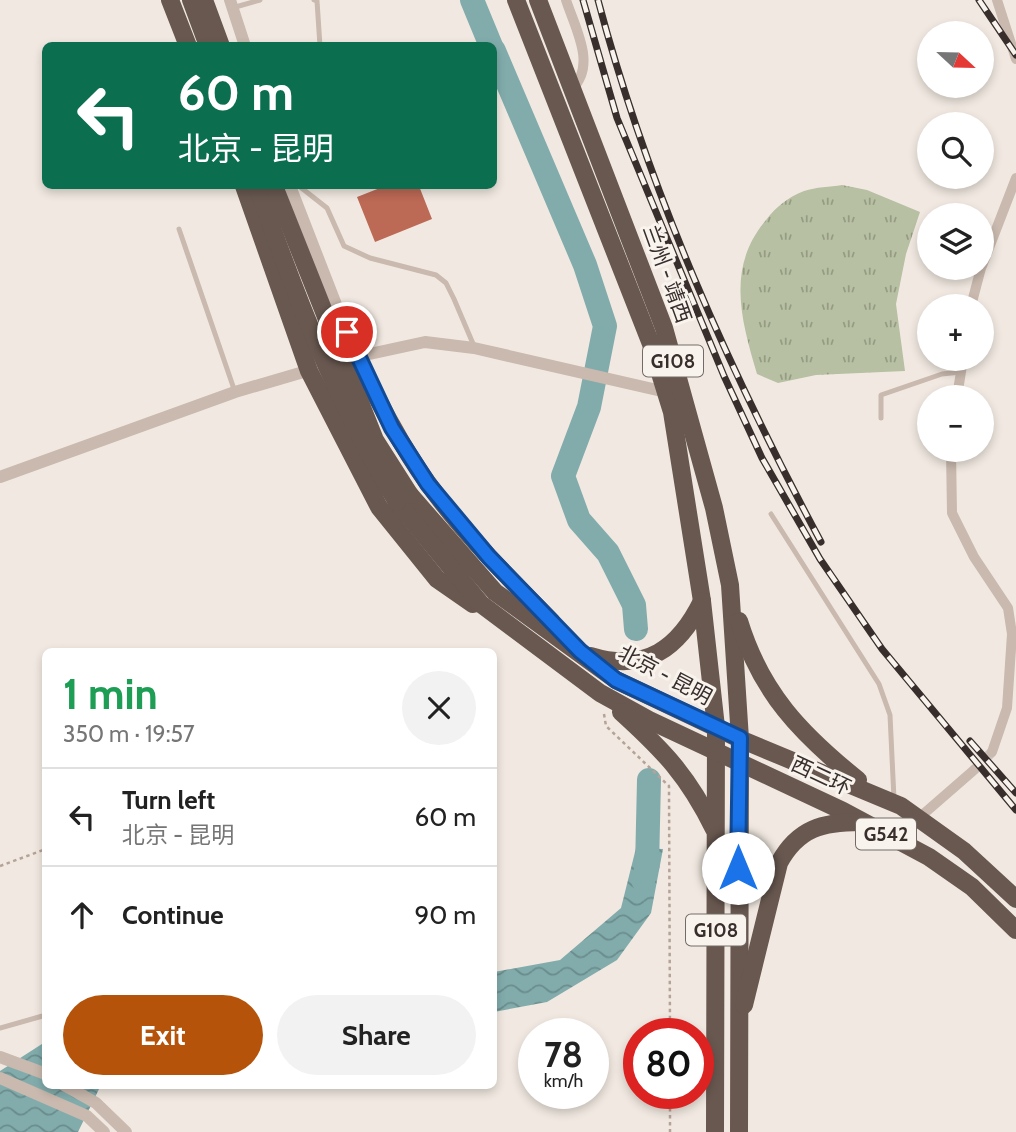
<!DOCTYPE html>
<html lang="en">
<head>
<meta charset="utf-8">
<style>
  :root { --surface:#fff; --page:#f2f2f2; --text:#222; --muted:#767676; --line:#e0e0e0; --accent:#b45309 }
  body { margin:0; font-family:Cabin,"Noto Sans SC",sans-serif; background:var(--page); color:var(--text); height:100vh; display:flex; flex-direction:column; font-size:26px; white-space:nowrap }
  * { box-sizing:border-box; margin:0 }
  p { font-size:23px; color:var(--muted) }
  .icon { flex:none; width:38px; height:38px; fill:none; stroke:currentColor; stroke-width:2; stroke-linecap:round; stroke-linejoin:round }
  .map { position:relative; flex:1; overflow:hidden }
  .panel { position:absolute; left:42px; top:648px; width:455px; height:441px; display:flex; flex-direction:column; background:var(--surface); border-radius:10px; box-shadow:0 4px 10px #0003 }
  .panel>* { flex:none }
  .hud { position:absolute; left:42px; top:42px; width:455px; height:147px; border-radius:10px; box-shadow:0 4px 10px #0003; background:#0b6e4f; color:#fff; overflow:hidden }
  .needle { width:46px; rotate:112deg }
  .controls { position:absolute; left:917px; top:21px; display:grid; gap:14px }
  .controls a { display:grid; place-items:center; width:77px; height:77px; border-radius:50%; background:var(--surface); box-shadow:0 4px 10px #0003; font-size:35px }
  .speed { position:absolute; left:518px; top:1018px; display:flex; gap:14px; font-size:35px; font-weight:700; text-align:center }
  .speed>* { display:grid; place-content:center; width:91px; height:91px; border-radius:50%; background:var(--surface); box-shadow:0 4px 10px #0003; line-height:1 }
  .speed small { font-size:18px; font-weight:400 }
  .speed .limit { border:10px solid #d22; background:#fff; color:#111 }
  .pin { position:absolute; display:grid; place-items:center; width:60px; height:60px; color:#fff; margin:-30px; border:4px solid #fff; border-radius:50%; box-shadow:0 2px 7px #0007 }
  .me { position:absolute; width:77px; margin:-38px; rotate:0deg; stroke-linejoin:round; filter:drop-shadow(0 0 5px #0008) }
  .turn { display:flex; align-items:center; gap:24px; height:147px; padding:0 21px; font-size:32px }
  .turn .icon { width:91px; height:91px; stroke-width:2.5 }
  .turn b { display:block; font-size:49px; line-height:60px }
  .round { display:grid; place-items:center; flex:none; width:74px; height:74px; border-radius:37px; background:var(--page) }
  .overview { display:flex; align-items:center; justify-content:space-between; height:119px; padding:0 21px }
  h1 { font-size:42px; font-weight:800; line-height:52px; color:#1e9e55 }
  .button { display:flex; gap:14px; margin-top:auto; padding:14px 21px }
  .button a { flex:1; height:80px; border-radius:42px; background:var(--accent); color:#fff; font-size:28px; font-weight:800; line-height:80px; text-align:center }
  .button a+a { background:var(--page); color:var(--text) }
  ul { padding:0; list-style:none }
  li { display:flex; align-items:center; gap:21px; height:98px; padding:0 21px; border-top:2px solid var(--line) }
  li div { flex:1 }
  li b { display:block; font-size:26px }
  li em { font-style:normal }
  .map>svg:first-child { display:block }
</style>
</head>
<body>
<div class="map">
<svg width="1016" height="1132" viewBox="0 0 1016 1132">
  <defs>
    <pattern id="park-tufts" width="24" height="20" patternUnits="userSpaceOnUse" patternTransform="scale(1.75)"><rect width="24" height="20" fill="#b7c0a2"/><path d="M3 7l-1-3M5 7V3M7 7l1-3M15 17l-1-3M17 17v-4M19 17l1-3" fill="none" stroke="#969c84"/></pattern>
    <pattern id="water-waves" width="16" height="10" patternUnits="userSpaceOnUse" patternTransform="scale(1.75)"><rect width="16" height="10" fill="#82acac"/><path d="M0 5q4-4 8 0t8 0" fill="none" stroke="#6b8c8c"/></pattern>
  </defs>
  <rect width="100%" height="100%" fill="#f1e9e1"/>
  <path fill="url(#park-tufts)" d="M842 185 867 190 920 212 906 254 896 304 905 371 816 375 778 383 757 374C741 320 726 267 766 220 776 207 788 197 804 191 816 187 830 187 842 185Z"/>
  <g fill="url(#water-waves)">
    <path d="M636 848 663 849 651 913 617 960 547 1002 494 1012V972L560 960 621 908Z"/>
    <path d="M45 1042 46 1085H101L78 1132H0V1071Z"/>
  </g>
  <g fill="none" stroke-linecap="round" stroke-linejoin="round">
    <g stroke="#82acac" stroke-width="24">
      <path d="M472 0 491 46"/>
      <path d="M494 51 585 265 605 326 589 407 563 476 579 520 608 553 634 605 636 629"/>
      <path d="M643 880 647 867 649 780"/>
    </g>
  </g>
  <path fill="#bc6955" d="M385 186H419L432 219 375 242 357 197Z"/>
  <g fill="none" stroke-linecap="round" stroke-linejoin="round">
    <path stroke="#ccc4bd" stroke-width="10" stroke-dasharray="10 5" stroke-linecap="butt" d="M974 770 992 752"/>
    <g stroke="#b5a398" stroke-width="2.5" stroke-dasharray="3.5 3.5" stroke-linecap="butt">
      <path d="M604 714 606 726 669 786 670 1034"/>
      <path d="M0 866 46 849"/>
      <path d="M670 1094V1132"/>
    </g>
    <g stroke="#c9b9ae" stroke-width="5">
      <path d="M314 0 317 1 320 46"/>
      <path d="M232 8 260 0"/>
      <path d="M299 186 327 208 344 246 370 258 436 275 446 283 454 299 474 346"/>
      <path d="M179 229 235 392"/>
      <path d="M881 418V395L942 374 961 372"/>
      <path d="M771 514 879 684 890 715 894 799"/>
      <path d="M0 1028 46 1015"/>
    </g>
    <g stroke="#c9b9ae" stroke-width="10">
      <path d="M566 0C575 28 597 65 572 89"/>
      <path d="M997 0 1016 59"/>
      <path d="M982 266 1016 178"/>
      <path d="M971 306 981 268"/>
      <path d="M957 397 963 359"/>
      <path d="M951 450 952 513 974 557 1008 608 1012 634 1007 708 992 752"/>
      <path d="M920 817 974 770"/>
    </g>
    <g stroke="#c9b9ae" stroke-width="12">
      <path d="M230 0 245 46"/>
      <path d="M290 186 356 356"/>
      <path d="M351 358 425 342 474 348 666 392"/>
      <path d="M0 477 235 392 334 363"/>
      <path d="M0 1057 46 1074"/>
      <path d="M0 1078 87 1116 104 1132"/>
      <path d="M64 1085 96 1103 126 1132"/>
    </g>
    <g stroke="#685850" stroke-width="18">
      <path d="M170 0 188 46"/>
      <path d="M191 0 208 46"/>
      <path d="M204 0 221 46"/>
      <path d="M516 0 651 344 672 412 702 601 716 727 715 1132"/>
      <path d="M538 0 664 328 714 508 730 585 740 739 739 1132"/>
      <path d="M244 186 309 371 379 507 437 579 473 604"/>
      <path d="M356 356C378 400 399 443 427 482 463 533 509 578 552 622"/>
      <path d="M410 495 495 592 616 680 740 739 901 806 964 851 1016 899"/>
      <path d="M397 502 481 604 600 693 649 720 843 811 929 857 972 887 1016 930"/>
      <path d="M739 621C761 693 801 734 858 780"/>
      <path d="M591 656C646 673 679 648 702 601"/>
      <path d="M621 712C664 751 688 776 714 829"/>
      <path d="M744 1005 779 863C798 828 823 822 860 822"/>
    </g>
    <defs>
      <g id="rail">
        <path d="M583 0 617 118 724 376 762 458 820 559 882 649 1016 810"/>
        <path d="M598 0C648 189 729 370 821 542"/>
        <path d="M979 0 1016 55"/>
        <path d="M970 741 1016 793"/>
      </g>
    </defs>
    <use href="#rail" stroke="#382f2c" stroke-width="7"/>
    <use href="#rail" stroke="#f9f3ee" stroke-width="4.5" stroke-dasharray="13" stroke-linecap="butt"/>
    <g stroke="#685850" stroke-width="18">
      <path d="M257 186C295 294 337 404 397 502"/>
      <path d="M274 186 375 440 410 495"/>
    </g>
  </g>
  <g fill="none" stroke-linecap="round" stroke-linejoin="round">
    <defs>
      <path id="route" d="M347 332 392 428 428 484 489 557 580 651 616 680 740 738 738 868"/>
    </defs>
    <use href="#route" stroke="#114b97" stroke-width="18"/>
    <use href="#route" stroke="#1a73e8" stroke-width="12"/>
  </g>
  <g text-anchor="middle" stroke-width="6" stroke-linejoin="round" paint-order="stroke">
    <g fill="#f9f3ee" stroke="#726a66" stroke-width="2">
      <rect x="643" y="345.5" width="60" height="31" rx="5"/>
      <rect x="856" y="818.5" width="60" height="31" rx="5"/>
      <rect x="686" y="914.5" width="60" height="31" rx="5"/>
    </g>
    <g font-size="19" font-weight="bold" fill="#382f2c">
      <text x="673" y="368">G108</text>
      <text x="886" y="841">G542</text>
      <text x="716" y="937">G108</text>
    </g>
    <g font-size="21" fill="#382f2c" stroke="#f9f3ee">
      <text transform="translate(667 274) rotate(70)" y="7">兰州 - 靖西</text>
      <text transform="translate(665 675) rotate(28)" y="7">北京 - 昆明</text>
      <text transform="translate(821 776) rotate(25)" y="7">西二环</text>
    </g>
  </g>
</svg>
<div class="controls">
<a><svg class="needle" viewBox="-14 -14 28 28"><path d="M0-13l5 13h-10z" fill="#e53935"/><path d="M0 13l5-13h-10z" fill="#767676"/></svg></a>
<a><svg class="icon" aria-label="search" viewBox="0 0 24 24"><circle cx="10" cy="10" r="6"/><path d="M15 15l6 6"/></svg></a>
<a><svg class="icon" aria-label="layers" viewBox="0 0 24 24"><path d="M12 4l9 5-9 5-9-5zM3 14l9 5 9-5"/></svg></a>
<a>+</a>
<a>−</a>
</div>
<div class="speed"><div>78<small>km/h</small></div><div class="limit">80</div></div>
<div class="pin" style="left:347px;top:332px;background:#d93025"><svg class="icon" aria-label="arrive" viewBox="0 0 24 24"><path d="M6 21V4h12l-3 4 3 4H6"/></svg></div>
<svg class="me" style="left:738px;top:868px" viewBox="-20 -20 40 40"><circle r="19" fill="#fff"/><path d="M0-13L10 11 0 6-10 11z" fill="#1a73e8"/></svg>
<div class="hud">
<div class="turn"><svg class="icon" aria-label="left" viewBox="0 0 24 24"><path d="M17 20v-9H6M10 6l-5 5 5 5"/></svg><div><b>60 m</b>北京 - 昆明</div></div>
</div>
<section class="panel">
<div class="overview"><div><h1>1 min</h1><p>350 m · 19:57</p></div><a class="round"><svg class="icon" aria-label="close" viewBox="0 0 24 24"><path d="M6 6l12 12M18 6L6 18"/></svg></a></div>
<ul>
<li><svg class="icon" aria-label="left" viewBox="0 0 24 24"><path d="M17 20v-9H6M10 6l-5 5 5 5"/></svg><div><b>Turn left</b><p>北京 - 昆明</p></div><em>60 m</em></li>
<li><svg class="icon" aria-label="ahead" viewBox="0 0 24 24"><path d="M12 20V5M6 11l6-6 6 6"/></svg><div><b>Continue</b></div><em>90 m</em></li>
</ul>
<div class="button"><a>Exit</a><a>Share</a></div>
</section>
</div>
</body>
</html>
